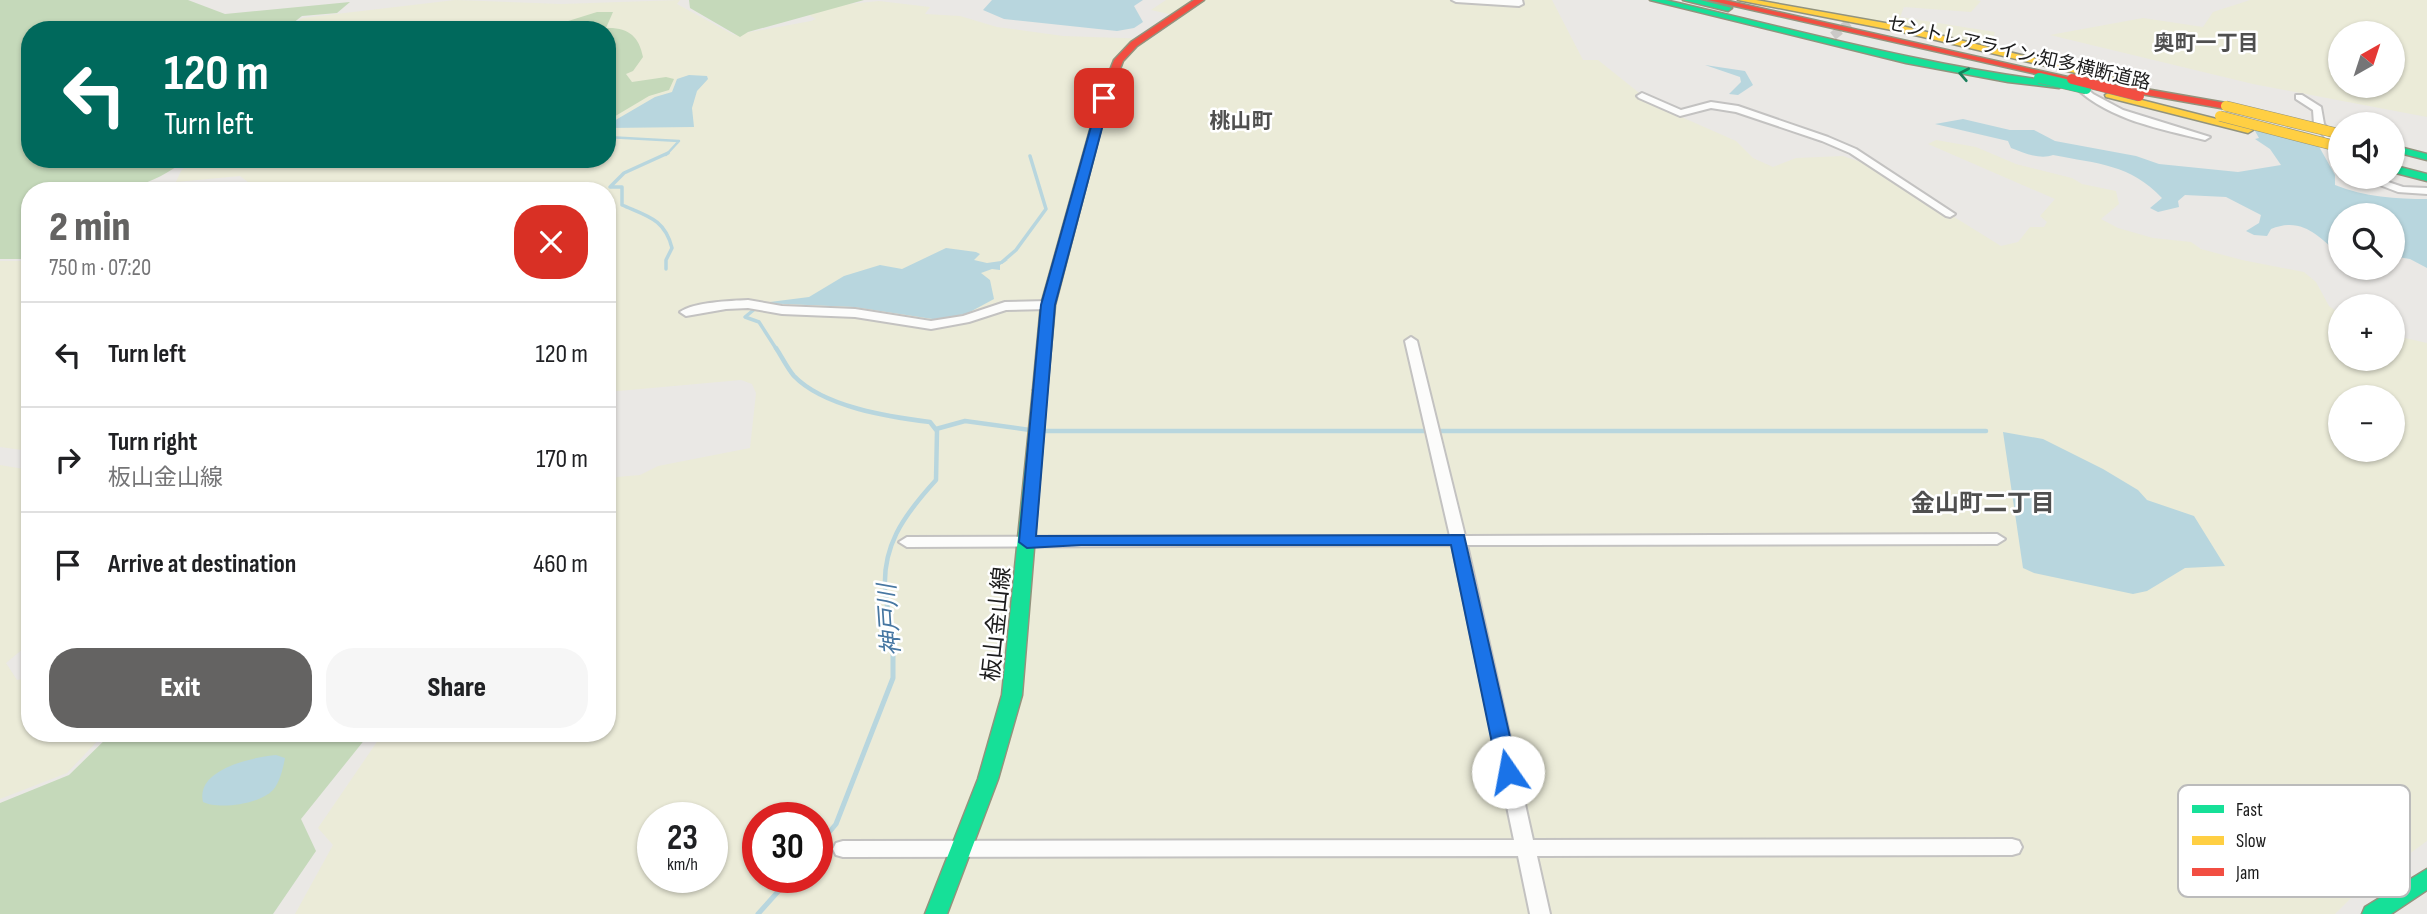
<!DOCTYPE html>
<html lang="en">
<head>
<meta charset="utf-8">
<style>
  :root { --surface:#fff; --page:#f6f6f6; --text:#202124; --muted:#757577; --line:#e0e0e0; --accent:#646362 }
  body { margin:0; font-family:"Sofia Sans Condensed","Noto Sans JP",sans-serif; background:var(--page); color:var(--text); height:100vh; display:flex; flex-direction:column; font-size:26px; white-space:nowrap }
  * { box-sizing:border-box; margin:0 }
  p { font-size:23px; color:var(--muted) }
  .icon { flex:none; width:38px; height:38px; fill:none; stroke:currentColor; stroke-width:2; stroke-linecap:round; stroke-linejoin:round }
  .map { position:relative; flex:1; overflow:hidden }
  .side { position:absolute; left:21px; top:182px; width:595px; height:560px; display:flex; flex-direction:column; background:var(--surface); border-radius:28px; box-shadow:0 2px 5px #0004 }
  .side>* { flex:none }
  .hud { position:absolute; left:21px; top:21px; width:595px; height:147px; border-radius:28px; box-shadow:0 2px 5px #0004; background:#00695c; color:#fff; overflow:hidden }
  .needle { width:46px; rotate:39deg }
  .controls { position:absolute; left:2328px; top:21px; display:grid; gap:14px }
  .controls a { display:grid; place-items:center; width:77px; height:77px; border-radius:50%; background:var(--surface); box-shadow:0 2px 5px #0004; font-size:35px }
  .speed { position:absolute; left:637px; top:802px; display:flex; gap:14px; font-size:35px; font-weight:700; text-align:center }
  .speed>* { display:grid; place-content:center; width:91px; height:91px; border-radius:50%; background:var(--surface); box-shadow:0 2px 5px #0004; line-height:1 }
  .speed small { font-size:18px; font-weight:400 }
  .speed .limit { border:10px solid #d22; background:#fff; color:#111 }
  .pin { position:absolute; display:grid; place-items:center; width:60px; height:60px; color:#fff; margin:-30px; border-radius:14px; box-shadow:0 4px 10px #0006 }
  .me { position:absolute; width:77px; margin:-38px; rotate:348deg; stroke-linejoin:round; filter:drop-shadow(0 0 5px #0008) }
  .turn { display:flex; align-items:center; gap:24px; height:147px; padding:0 28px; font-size:32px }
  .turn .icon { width:91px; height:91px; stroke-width:2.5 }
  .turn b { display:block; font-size:49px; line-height:60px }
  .round { display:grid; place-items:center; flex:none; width:74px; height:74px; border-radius:28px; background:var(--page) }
  .summary { display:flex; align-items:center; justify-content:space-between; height:119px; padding:0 28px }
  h1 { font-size:42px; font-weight:800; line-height:52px; color:var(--accent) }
  .button { display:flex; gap:14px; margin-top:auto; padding:14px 28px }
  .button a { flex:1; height:80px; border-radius:28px; background:var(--accent); color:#fff; font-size:28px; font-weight:800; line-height:80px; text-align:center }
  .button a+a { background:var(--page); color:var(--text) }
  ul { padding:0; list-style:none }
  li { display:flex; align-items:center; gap:21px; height:105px; padding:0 28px; border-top:2px solid var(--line) }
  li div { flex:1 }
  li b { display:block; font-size:26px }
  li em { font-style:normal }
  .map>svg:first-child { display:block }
</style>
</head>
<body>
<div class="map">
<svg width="2427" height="914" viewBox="0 0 2427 914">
  <rect width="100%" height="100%" fill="#eae8e5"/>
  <g fill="#ebebd8" fill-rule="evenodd">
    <path d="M455 0 561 4 680 0 677 4 734 35 811 21 816 19 809 15 838 5 879 1 930 7 925 14 960 16 997 27 1063 36 1151 39 1182 17 1151 10 1166 0H1552L1583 60H1598L1638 92 1677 115 1736 141 1753 158 1773 167 1796 158 1843 156 1870 165 2001 246 2018 242 2030 227H2044L2047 222 2040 216 2055 199 1928 144 1936 140 1976 147 2016 164 2072 178 2082 184 2116 191 2119 204 2101 219 2118 228 2153 238 2191 242 2201 249 2242 260 2304 272 2316 282 2329 306 2340 314V359H2392V335L2427 343V841L2358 891 2335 914H295L333 845 318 828 383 733H607V488L617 477 640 475 658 466 750 448 756 393 752 384 741 380 607 392V191H248V182L240 176 176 182 181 171 193 159H607V30H323L292 26 302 18ZM2340 397H2392V450H2340ZM653 817H712V877H653ZM758 817H817V877H758Z"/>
    <path d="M1761 0H1976L1981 1 1971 12 1904 7 1900 17 1995 32 1990 47 1858 17Z"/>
    <path d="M2250 0H2427V117L2253 84 2050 35 2143 18 2203 27 2213 12ZM2340 33H2392V86H2340Z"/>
    <path d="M0 261H30V451L0 447Z"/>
    <path d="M0 465 30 470V643L6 663 17 680 30 678V733H105L67 773 0 799Z"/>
  </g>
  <g fill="#c5d9ba">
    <path d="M0 0H188L225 14 350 2 337 13 302 16 288 27 306 30H227L221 26 202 30H30V159H187C135 200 91 191 30 191V259H0Z"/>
    <path d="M689 0H864L748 32 740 37 690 8Z"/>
    <path d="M597 12H613L606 28C628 27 639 36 643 57L633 71 626 74 632 82 666 77 674 79 669 90 649 96 607 121V30H521L549 27Z"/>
    <path d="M112 733H370L301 819 316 851 273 914H0V803L69 775Z"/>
  </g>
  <g fill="#b8d6de">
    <path d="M992 0H1143L1134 6 1143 22 1134 28 1117 31 1004 19 983 10Z"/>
    <path d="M1705 65 1745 71 1753 85 1738 95 1729 94 1741 82 1740 77Z"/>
    <path d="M689 75 707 76 708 79 697 91 692 108 694 127 607 128V125L655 97 672 92 677 79Z"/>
    <path d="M1963 119 2010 130H2034L2055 141 2136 156 2159 164 2238 172 2281 165 2270 149 2255 139 2259 138 2251 124 2317 143 2335 175V185C2364 197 2397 199 2427 199V268L2410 259 2392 256V215H2340V254C2318 237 2303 216 2271 229L2267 236 2254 235 2246 231 2259 223 2261 215 2226 197 2185 195 2178 201 2179 207 2158 212 2150 208 2162 198C2130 164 2098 164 2053 155 2040 160 2024 153 2011 148L2008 141 1935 124Z"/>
    <path d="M946 248 976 252 980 254 974 260 987 263 1008 260 1000 265V270L992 269 981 273 990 280 994 299 968 313 939 320 854 307 761 303 809 297 844 276 880 265 902 269Z"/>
    <path d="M2003 432 2043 439 2103 469 2138 490 2147 500 2194 516 2225 566 2185 568 2147 591 2133 594 2034 573 2023 568Z"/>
    <path d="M276 755 285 758C283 768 280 782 273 790 260 804 219 810 203 802 195 769 254 757 276 755Z"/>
  </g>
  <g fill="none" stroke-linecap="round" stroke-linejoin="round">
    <path stroke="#b8d6de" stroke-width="2.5" d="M607 137 679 141 666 155"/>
    <g stroke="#b8d6de" stroke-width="3.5">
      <path d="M1002 262 1016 250 1046 209 1030 156"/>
      <path d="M666 269V260L672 248C665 219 647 216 622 205V187H610L624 173 668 153"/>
      <path d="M756 308 745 317 759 322 777 350"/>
    </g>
    <g stroke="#b8d6de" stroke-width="4.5">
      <path d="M776 348C782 357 787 368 794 376 824 407 889 417 930 422L937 431 936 480C904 515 879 548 886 599"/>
      <path d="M936 429 965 421 1030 430"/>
      <path d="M1042 431H1986"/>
    </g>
    <g stroke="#b8d6de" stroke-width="5">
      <path d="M817 847 836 824 893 678V647L886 597"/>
      <path d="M758 914 791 877"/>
    </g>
    <path stroke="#cbc9c7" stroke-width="9" stroke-dasharray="9 4.5" stroke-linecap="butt" d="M1833 36 1849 23"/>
    <defs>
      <g id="street">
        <path d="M1452 0H1522L1523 4 1519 6 1456 2Z"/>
        <path d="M2076 84H2082L2093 94 2123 110 2210 137 2205 140C2161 129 2110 120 2076 88Z"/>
        <path d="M1642 93 1681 110 1711 102 1738 106 1828 137 1856 149 1955 214 1950 217 1946 216 1850 153 1822 141 1736 112 1711 108 1680 116 1639 98 1637 96Z"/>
        <path d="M2296 95H2302L2321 107 2324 124 2335 138 2333 140H2327L2314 124 2313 110 2296 99Z"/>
        <path d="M2359 177H2373L2403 187 2427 188V194L2398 192Z"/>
        <path d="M748 300 782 306 855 309 931 321 963 316 1005 302 1048 301 1054 305 1048 309 1006 310 969 322 931 329 855 317 782 314 748 308 726 309 686 316 680 312C694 302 730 301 748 300Z"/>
        <path d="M1411 337 1417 341 1465 536 1997 534 2005 539 1997 544 1467 545 1533 840 2012 839 2019 841 2022 847 2019 853 2012 855 1537 856 1550 914H1530L1518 856 843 857 836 855 833 849 836 843 843 841 1514 840 1452 545 907 547 899 542 907 537 1450 536 1405 341Z"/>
      </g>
      <g id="fast">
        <path d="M1650 0H1665C1796 30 1925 66 2059 82L2064 85 2059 88 2008 82 1906 63Z"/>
        <path d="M1683 0H1700L1732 8 1728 11Z"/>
        <path d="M2392 145 2427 154V160L2392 151Z"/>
        <path d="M2392 165 2427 174V181L2392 172Z"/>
        <path d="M1040 386 1047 390 1022 695 998 779 947 914H925L978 779 1002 695 1033 390Z"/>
        <path d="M2427 869V890L2391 914H2362L2365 907Z"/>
      </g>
      <g id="slow">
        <path d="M1738 0H1756L1902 26 2136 83 2131 86 1902 32Z"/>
        <path d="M2110 92 2252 128 2253 130 2248 133 2106 97 2105 95Z"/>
      </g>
      <g id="jam">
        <path d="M1194 0H1204L1137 46 1123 61 1109 98 1055 305 1047 390 1045 393H1035L1033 390 1041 305 1099 98 1114 60 1131 42Z"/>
        <path d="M1708 0H1724L2072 78 2067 81Z"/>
        <path d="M2117 84 2226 103 2231 106 2226 109 2113 89 2112 87Z"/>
      </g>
    </defs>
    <use href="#street" stroke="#c3c2c1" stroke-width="4"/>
    <use href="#fast" stroke="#92937d" stroke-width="3"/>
    <use href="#slow" stroke="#92937d" stroke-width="3"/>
    <use href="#jam" stroke="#92937d" stroke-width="3"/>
    <use href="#street" fill="#fcfcfb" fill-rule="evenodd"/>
    <use href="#fast" fill="#16e098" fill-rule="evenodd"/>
    <use href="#slow" fill="#ffcf43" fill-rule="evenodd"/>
    <use href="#jam" fill="#f24e42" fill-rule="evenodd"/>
    <defs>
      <path id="fast-bridge" d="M2039 78 2086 89"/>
      <g id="slow-bridge">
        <path d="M2226 106 2340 134"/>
        <path d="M2220 116 2340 147"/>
      </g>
      <path id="jam-bridge" d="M2072 79 2139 96"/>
    </defs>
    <use href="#fast-bridge" stroke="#92937d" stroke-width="11" stroke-linecap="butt"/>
    <use href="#slow-bridge" stroke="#92937d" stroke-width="11" stroke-linecap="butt"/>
    <use href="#jam-bridge" stroke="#92937d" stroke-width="11" stroke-linecap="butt"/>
    <use href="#fast-bridge" stroke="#16e098" stroke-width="10"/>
    <use href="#slow-bridge" stroke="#ffcf43" stroke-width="10"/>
    <use href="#jam-bridge" stroke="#f24e42" stroke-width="10"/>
  </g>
  <defs><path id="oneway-chevron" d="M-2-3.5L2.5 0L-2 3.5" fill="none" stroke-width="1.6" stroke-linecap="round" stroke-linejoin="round" transform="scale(1.75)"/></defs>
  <use stroke="#197e5a" href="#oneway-chevron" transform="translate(1964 74) rotate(-169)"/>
  <path fill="#1a73e8" stroke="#114b97" stroke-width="2" d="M1104 95 1110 98 1055 305 1036 536 1464 535 1518 772 1515 778H1501L1498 772 1451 545H1081L1027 548 1019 542 1041 305 1099 98Z"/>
  <g text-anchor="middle" stroke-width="5" stroke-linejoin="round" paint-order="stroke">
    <g font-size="19" fill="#1c1c1c" stroke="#fff">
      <text transform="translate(2019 52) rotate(13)" y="7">セントレアライン;知多横断道路</text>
    </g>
    <g font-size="21" font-weight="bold" fill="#4f4f4f" stroke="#fff">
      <text x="2206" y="50">奥町一丁目</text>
    </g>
    <g font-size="21" font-weight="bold" fill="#4f4f4f" stroke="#fff">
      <text x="1241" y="128">桃山町</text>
    </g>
    <g font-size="23" fill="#1c1c1c" stroke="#fff">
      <text transform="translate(996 624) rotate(-84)" y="8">板山金山線</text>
    </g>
    <g font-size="24" font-weight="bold" fill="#4f4f4f" stroke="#fff">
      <text x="1983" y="511">金山町二丁目</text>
    </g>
    <g font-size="24" font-style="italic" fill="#4777a2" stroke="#fff">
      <text transform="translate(889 620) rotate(-94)" y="8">神戸川</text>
    </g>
  </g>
  <rect x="2178" y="785" width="232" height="112" rx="10" fill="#fff" stroke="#bbb" stroke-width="2"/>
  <rect x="2192" y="805" width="32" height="8" fill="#16e098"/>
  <rect x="2192" y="836" width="32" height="9" fill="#ffcf43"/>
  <rect x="2192" y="868" width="32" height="8" fill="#f24e42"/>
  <g font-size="19" fill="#1c1c1c">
    <text x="2236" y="816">Fast</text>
    <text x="2236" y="847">Slow</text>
    <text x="2236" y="879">Jam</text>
  </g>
</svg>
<div class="controls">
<a><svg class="needle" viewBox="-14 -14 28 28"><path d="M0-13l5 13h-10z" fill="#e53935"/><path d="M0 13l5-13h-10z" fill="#757577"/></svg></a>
<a><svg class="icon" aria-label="sound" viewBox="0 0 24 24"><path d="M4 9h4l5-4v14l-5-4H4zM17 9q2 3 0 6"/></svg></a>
<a><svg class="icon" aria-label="search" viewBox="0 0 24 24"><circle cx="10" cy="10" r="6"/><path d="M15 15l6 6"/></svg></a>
<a>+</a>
<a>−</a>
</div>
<div class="speed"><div>23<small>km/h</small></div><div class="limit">30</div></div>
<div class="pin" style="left:1104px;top:98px;background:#d93025"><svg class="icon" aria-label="arrive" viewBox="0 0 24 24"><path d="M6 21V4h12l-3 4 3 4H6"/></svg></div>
<svg class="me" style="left:1508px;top:772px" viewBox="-20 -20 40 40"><circle r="19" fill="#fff"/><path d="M0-13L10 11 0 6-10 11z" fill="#1a73e8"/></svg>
<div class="hud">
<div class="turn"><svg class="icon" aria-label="left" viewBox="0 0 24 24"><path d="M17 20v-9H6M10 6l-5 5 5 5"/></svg><div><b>120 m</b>Turn left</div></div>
</div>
<section class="side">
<div class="summary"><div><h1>2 min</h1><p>750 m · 07:20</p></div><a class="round" style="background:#d93025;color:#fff"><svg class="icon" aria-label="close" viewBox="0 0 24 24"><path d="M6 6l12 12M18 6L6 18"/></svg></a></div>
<ul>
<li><svg class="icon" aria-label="left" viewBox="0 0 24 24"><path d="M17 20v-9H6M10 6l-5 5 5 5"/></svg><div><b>Turn left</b></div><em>120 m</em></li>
<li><svg class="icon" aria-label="right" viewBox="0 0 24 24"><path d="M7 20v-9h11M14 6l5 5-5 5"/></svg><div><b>Turn right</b><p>板山金山線</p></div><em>170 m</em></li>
<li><svg class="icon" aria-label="arrive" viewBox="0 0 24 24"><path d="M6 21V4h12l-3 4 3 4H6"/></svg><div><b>Arrive at destination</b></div><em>460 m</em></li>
</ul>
<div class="button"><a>Exit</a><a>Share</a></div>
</section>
</div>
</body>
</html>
